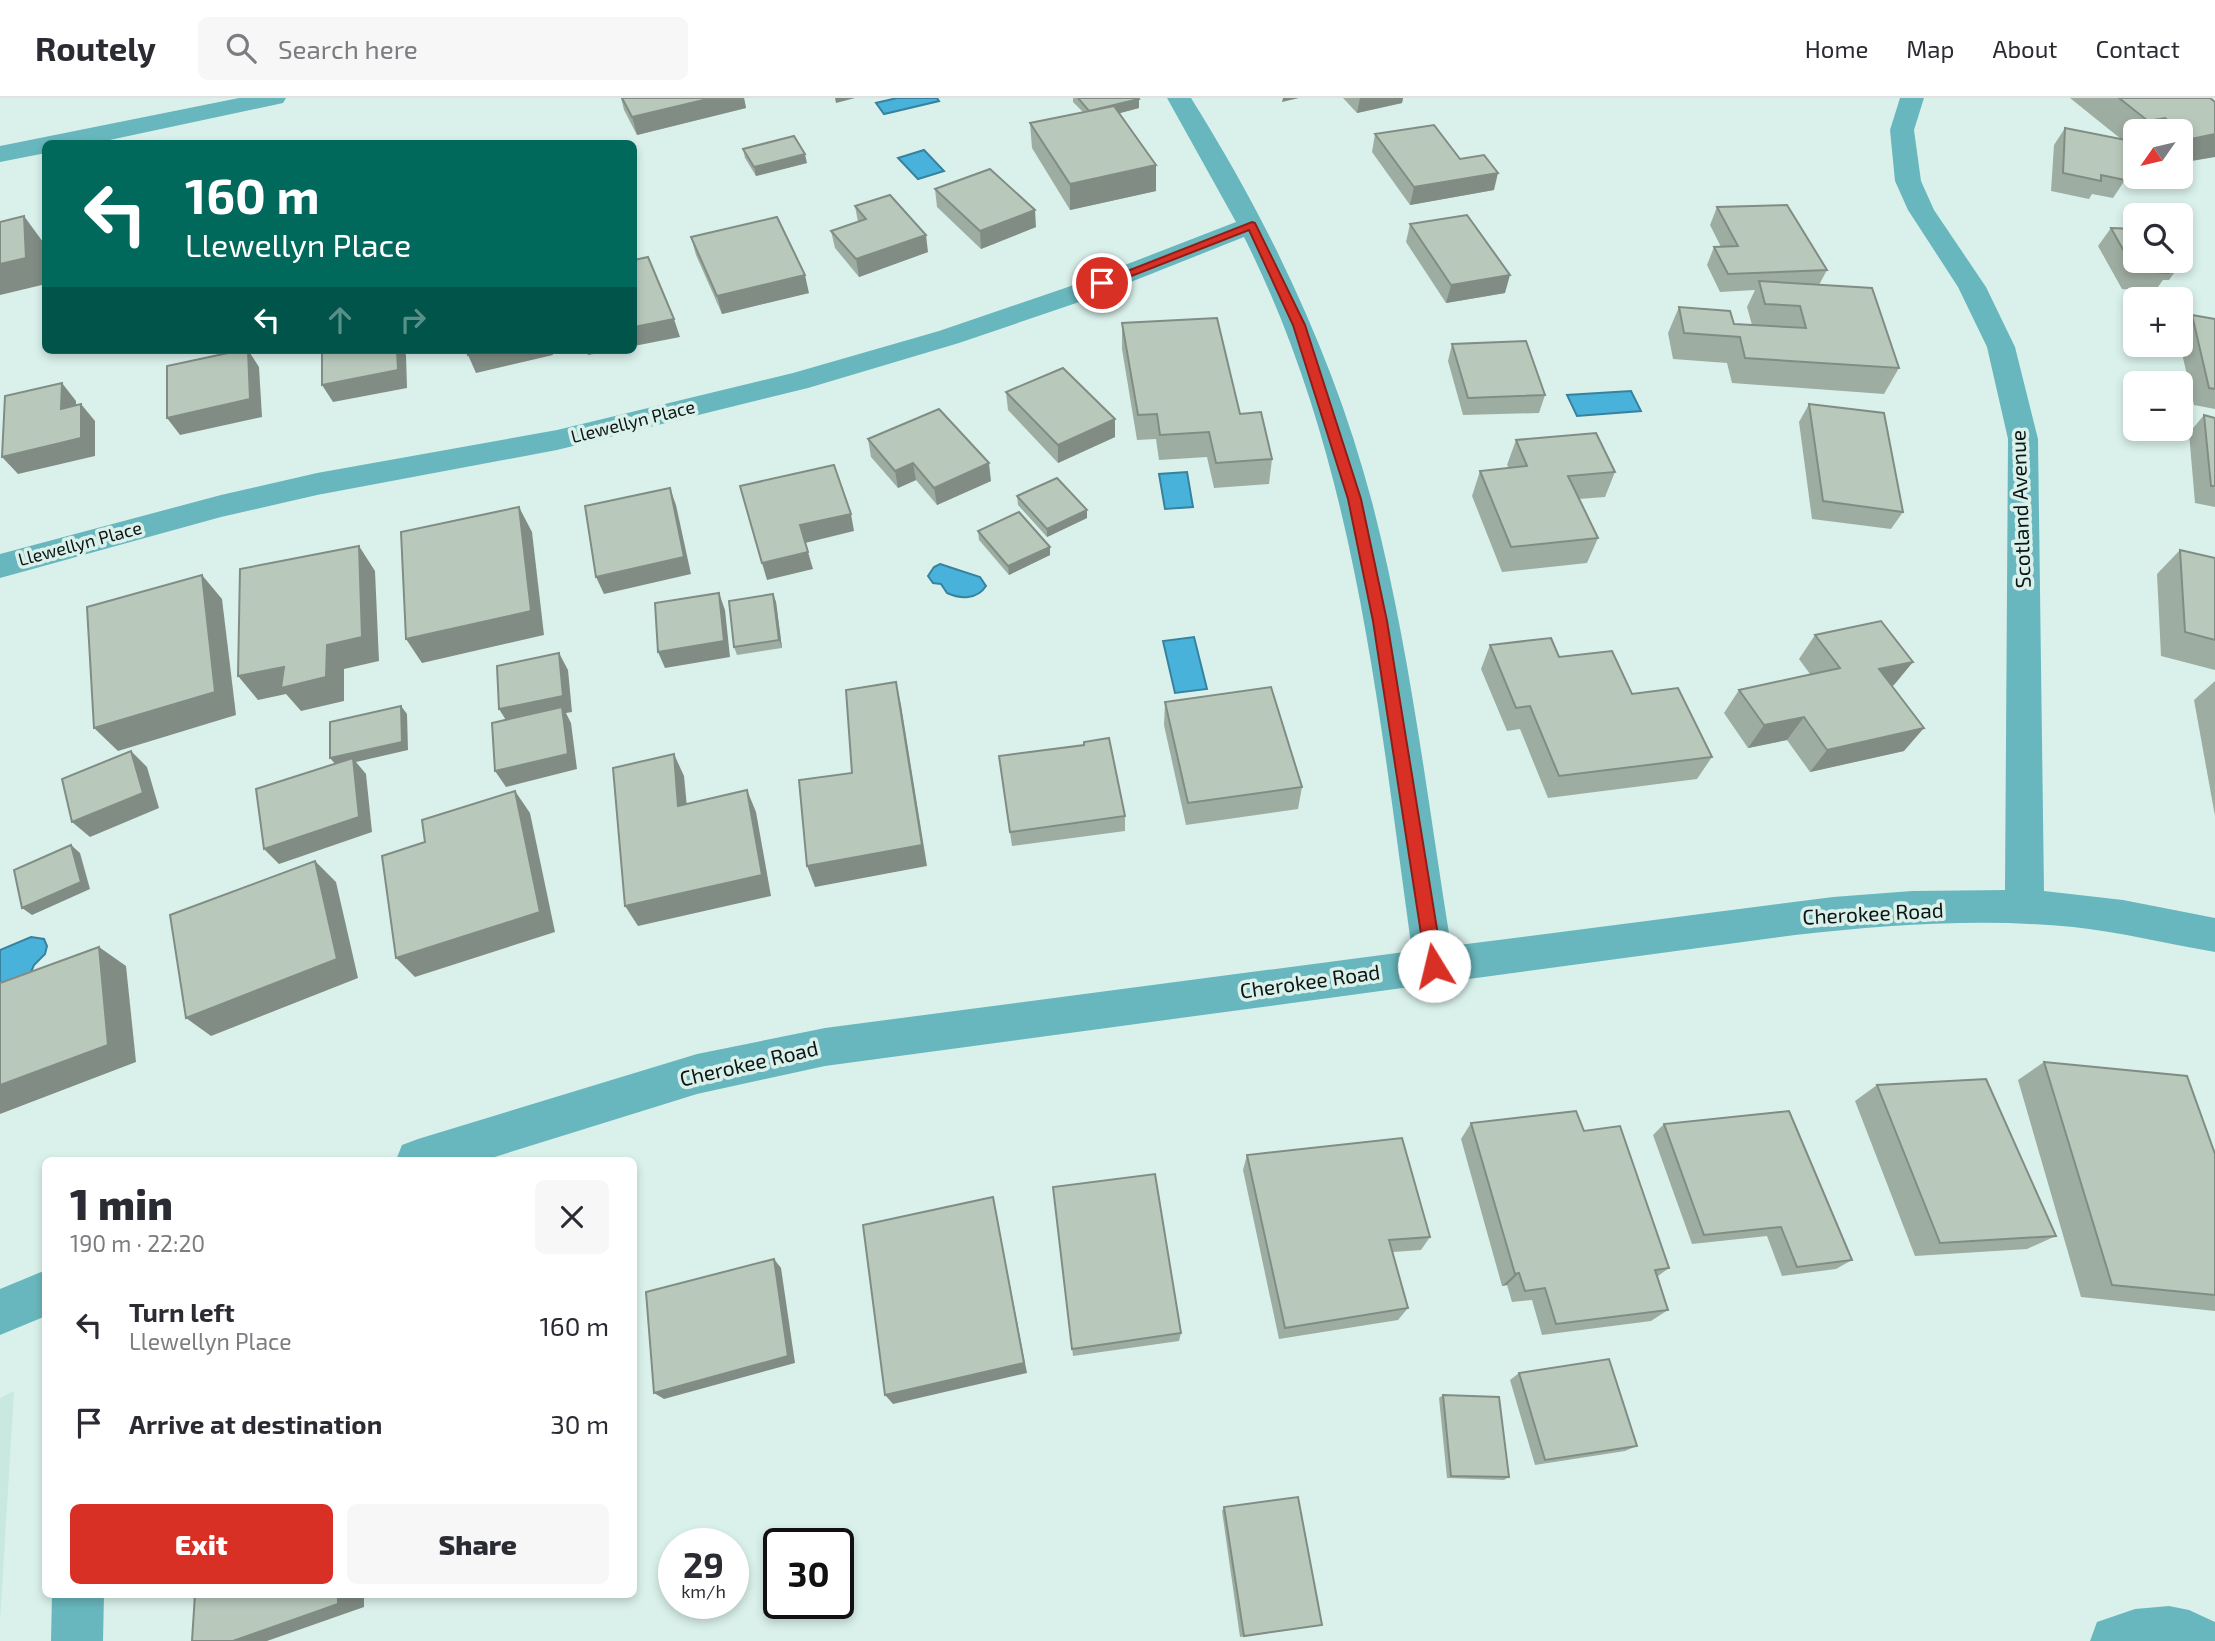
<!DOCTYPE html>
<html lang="en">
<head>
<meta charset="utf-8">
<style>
  :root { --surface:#fff; --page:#f7f7f7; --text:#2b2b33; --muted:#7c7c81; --line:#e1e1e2; --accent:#d93025 }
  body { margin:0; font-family:"Exo 2",sans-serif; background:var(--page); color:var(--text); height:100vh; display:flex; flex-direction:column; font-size:26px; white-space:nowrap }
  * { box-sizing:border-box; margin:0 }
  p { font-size:23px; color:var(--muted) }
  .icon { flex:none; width:38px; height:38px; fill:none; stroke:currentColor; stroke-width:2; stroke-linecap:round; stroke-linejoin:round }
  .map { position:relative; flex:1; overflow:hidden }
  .details { position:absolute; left:42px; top:1059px; width:595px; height:441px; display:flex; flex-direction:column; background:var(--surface); border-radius:10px; box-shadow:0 4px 10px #0003 }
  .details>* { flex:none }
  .banner { position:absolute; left:42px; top:42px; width:595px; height:214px; border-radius:10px; box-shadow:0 4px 10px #0003; background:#00695c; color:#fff; overflow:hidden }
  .needle { width:46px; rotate:236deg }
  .fabs { position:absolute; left:2123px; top:21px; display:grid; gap:14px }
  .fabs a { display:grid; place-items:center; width:70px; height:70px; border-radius:10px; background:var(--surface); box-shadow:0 4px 10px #0003; font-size:35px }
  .speed { position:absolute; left:658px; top:1430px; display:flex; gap:14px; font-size:35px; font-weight:700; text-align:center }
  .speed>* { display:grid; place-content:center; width:91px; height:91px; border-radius:50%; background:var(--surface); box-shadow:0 4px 10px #0003; line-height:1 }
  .speed small { font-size:18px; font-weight:400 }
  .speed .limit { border:4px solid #111; border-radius:10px; background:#fff; color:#111 }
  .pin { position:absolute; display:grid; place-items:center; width:60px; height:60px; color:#fff; margin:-30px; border:4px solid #fff; border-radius:50%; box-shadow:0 2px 7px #0007 }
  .me { position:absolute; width:77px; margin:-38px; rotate:351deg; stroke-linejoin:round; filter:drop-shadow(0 0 5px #0008) }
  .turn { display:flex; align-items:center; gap:24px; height:147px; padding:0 28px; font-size:32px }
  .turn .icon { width:91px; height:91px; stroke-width:2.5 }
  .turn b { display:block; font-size:49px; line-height:60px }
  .lanes { display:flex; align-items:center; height:66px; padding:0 28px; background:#0003; justify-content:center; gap:35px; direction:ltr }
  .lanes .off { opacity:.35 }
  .round { display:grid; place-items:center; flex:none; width:74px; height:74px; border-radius:10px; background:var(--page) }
  .overview { display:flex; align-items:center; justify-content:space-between; height:119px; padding:0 28px }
  h1 { font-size:42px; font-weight:800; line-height:52px }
  .button { display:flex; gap:14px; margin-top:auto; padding:14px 28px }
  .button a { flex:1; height:80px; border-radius:10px; background:var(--accent); color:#fff; font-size:28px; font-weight:800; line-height:80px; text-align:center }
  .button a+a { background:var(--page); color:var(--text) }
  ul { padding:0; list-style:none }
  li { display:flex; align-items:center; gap:21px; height:98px; padding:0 28px }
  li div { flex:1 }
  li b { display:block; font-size:26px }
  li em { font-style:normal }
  header { display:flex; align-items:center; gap:42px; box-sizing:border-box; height:98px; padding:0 35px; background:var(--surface); border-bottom:2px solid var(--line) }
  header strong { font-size:33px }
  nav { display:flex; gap:38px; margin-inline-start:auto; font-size:24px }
  .search { width:490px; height:63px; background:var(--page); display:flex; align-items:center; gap:18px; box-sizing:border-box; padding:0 24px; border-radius:10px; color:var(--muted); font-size:26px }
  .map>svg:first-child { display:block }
</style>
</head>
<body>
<header>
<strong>Routely</strong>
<div class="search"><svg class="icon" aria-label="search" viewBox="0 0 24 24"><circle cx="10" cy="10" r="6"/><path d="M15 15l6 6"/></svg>Search here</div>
<nav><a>Home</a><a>Map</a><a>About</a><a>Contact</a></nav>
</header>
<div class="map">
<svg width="2215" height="1543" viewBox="0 0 2215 1543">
  <rect width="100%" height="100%" fill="#daf1eb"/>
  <path fill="#c8e8e0" d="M14 1293 0 1524V1300Z"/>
  <g fill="#49b2db" stroke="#37839f" stroke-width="2">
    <path d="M897 0H937L939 3 884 16 876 5Z"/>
    <path d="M924 52 944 73 918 81 898 60Z"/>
    <path d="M1631 293 1641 313 1577 318 1567 297Z"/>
    <path d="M1187 374 1193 409 1165 411 1159 376Z"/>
    <path d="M940 466 980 479 986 488C977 502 960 501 947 495L941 486 933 485 928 478 934 469Z"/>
    <path d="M1194 539 1207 591 1175 595 1163 543Z"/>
    <path d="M31 839 44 841 47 848 45 856 34 867 27 883 0 900V852Z"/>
  </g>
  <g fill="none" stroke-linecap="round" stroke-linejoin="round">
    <g fill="#69b7be" fill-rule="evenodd">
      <path d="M239 0H286L283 5 274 7 91 46H46V55L0 64V48Z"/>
      <path d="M1167 0H1191C1270 126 1334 260 1372 404 1410 550 1427 700 1451 848L1833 799 1912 793 2005 792 2008 341 1987 249 1958 189 1908 112 1895 83 1890 32 1900 0H1924L1914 32 1921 83 1934 112 1986 189 2015 249 2038 341 2044 793 2123 802 2215 820V854C2168 846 2121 834 2073 829 1980 820 1887 827 1795 837L825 968 697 996 485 1062H396L402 1047 418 1041 697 956 825 930 1412 853C1378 610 1356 362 1244 139L1088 201 959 245 808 290 557 352 317 397 221 419 0 480V456L221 397 317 375 557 332 793 275 939 233 1068 189 1236 124Z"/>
      <path d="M46 1172V1218L0 1237V1191Z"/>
      <path d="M52 1496H104L103 1543H51Z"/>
      <path d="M2169 1508 2189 1512 2215 1524V1543H2090L2097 1524 2135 1511Z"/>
    </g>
  </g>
  <g fill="#9eada2">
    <path d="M621 0H744L746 10 637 37 624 12Z"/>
    <path d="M1073 0H1138L1139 10 1119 15 1156 67V93L1070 112 1032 50 1030 25 1083 14 1073 4Z"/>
    <path d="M1343 0H1403L1402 5 1357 15Z"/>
    <path d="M2070 0H2210L2180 65V33H2135V48L2131 49 2126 44 2125 82 2113 100 2092 96 2089 101 2051 93 2054 47 2065 30 2121 41Z"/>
    <path d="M1375 36 1460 61 1494 92 1410 107 1372 54Z"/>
    <path d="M743 51 807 65 756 78 745 60Z"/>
    <path d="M935 91 1036 129 981 151 937 109Z"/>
    <path d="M855 108 928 154 859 179 835 150 831 133 858 124Z"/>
    <path d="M1717 109 1827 172 1819 187 1899 270 1884 296 1732 285 1727 265 1673 261 1668 235 1679 209 1734 226 1752 227 1747 209 1755 192 1720 194 1707 167 1714 149H1721L1710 127Z"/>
    <path d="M1410 126 1505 195 1446 205 1406 144Z"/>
    <path d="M2111 130 2182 164 2169 182H2163L2155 193 2122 191 2098 148Z"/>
    <path d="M691 139 809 195 722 216 696 157Z"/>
    <path d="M2192 217 2215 221V311L2194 307 2180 247V231Z"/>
    <path d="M1122 225 1240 316 1272 361 1269 386 1214 390 1207 359 1159 362 1156 341 1137 342 1122 251Z"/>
    <path d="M1452 246 1545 297 1539 315 1463 317 1448 263Z"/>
    <path d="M1006 294 1115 339 1058 365 1008 312Z"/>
    <path d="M1809 306 1903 414 1891 431 1812 421 1799 324Z"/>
    <path d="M2204 317 2215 320V409L2195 405 2189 335Z"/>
    <path d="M868 341 991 383 937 407 916 382 898 390 871 359Z"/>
    <path d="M1516 342 1615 374 1605 399 1579 401 1598 440 1587 465 1502 474 1472 398 1480 373 1509 370 1507 367Z"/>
    <path d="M1017 398 1087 412V420L1047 439 1018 407Z"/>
    <path d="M978 433 1050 449V457L1009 477 979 442Z"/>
    <path d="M2180 452 2215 460V572L2161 558 2157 476Z"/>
    <path d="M773 496 776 504 782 550 737 557 734 549Z"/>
    <path d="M1815 537 1894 587 1892 588 1904 653 1810 674 1787 642 1748 650 1724 615 1739 592 1810 576 1799 561Z"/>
    <path d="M1490 547 1559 559 1632 596 1712 659 1697 681 1548 700 1520 631 1507 633 1481 571Z"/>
    <path d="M2215 583V718L2194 602Z"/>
    <path d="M1165 604 1302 689 1298 711 1186 727 1164 627Z"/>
    <path d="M1084 647 1125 718V733L1012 748 999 658Z"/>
    <path d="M2044 964 2215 1056V1213L2081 1199 2018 982Z"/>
    <path d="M1877 987 2056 1138 2027 1151 1915 1158 1855 1003Z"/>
    <path d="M1471 1025 1584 1033 1669 1170 1658 1178 1668 1212 1651 1223 1542 1237 1532 1202 1512 1204 1507 1187 1502 1188 1461 1041Z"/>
    <path d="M1664 1026 1852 1162 1836 1171 1782 1178 1767 1138 1692 1146 1653 1037Z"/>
    <path d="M1247 1057 1430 1139 1421 1152 1393 1154 1408 1210 1398 1222 1279 1241 1243 1072Z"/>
    <path d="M1054 1099 1181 1235 1179 1243 1073 1258Z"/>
    <path d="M1519 1275 1637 1348 1625 1353 1535 1367 1510 1282Z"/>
    <path d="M1443 1297 1509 1379 1504 1382 1447 1380 1439 1300Z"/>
    <path d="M1224 1409 1316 1528 1240 1539 1222 1413Z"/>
  </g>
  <g fill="#818d84">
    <path d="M712 0H744L746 10 637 37 632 19Z"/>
    <path d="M835 0H855L836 5Z"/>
    <path d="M1283 0H1299L1282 4Z"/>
    <path d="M1360 0H1403L1402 5 1357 15Z"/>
    <path d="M1139 1V10L1091 23V14Z"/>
    <path d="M2165 20 2157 33H2142L2148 23Z"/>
    <path d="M2215 36V59L2180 65V55L2191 41Z"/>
    <path d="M805 56 807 65 756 78 754 69Z"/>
    <path d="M1156 67V93L1070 112V86Z"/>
    <path d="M1498 75 1494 92 1410 107 1414 89Z"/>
    <path d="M1035 112 1036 129 981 151 980 133Z"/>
    <path d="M24 118 43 144 46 186 0 197V166Z"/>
    <path d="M926 137 928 154 859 179 856 161Z"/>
    <path d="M805 177 809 195 722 216 717 198Z"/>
    <path d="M1510 177 1505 195 1446 205 1451 187Z"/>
    <path d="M674 221 680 239 634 248V229Z"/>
    <path d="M248 252 259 269 262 319 180 337 167 320Z"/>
    <path d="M397 252H403L406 257 407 290 333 304 322 287Z"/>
    <path d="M491 252H551L553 257 476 275 468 257Z"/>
    <path d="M586 252H615L588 257Z"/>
    <path d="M62 285 76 303V328L61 311Z"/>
    <path d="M81 306 95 323V358L18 376 2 359Z"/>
    <path d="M1115 321V339L1058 365V347Z"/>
    <path d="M913 365 916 382 898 390 895 373Z"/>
    <path d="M989 365 991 383 937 407 934 390Z"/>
    <path d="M670 390 676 407 691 476 604 496 596 479Z"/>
    <path d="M519 409 532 434 544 537 422 565 406 541Z"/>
    <path d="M1087 412V420L1047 439V431Z"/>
    <path d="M851 416 854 433 805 445 800 427Z"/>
    <path d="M359 448 375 473 379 563 344 571V603L301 613 286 596 258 602 238 578 284 569 327 547Z"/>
    <path d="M1050 449V457L1009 477 1008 468Z"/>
    <path d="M808 454 813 471 767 482 762 465Z"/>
    <path d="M202 477 222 501 236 617 118 653 94 630Z"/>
    <path d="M719 495 725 512 730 559 665 570 658 554Z"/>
    <path d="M773 496 776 504 782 550 779 542Z"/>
    <path d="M559 555 568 572 572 614 566 615 571 625 577 671 506 689 495 673 509 627 499 611Z"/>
    <path d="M1913 564 1894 587 1861 594 1879 571Z"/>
    <path d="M896 584 901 607 927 768 815 789 807 768Z"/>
    <path d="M401 608 407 616 408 652 356 664 366 676 372 734 279 766 264 751 337 668 330 660Z"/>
    <path d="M1804 619 1787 642 1748 650 1764 627Z"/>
    <path d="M1924 630 1904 653 1810 674 1827 652Z"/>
    <path d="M131 653 147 669 159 710 90 739 72 724Z"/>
    <path d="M674 656 684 678 689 730 678 708Z"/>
    <path d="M747 692 756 714 771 798 638 828 625 808Z"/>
    <path d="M515 693 530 715 555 834 415 879 396 860Z"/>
    <path d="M71 747 80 755 90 791 32 817 22 810Z"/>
    <path d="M315 763 336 784 358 880 211 938 186 920Z"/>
    <path d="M99 849 126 868 136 964 0 1016V987Z"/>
    <path d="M993 1099 1027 1275 893 1306 885 1297Z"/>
    <path d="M774 1161 781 1170 795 1265 664 1301 654 1295Z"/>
    <path d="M1519 1175 1507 1187 1502 1188 1515 1176Z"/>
    <path d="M338 1496H364V1509L267 1543H233Z"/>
  </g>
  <g fill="#b8c9bc" stroke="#818d84" stroke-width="2">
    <path d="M622 0H712L632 19Z"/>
    <path d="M1078 0H1138L1139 1 1089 13Z"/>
    <path d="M2119 0H2210L2215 4V36L2191 41 2165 20 2148 23Z"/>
    <path d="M1114 8 1156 67 1070 86 1030 25Z"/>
    <path d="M1434 27 1460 61 1484 57 1498 75 1414 89 1375 36Z"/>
    <path d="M2065 30 2126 42 2125 82 2101 77V83L2063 75Z"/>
    <path d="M794 38 805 56 754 69 743 51Z"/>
    <path d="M990 71 1035 112 980 133 935 91Z"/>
    <path d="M890 97 926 137 856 161 831 133 866 121 855 108Z"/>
    <path d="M1787 107 1827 172 1728 176 1714 149 1738 148 1717 109Z"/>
    <path d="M1467 117 1510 177 1451 187 1410 126Z"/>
    <path d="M24 118 26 160 0 166V124Z"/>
    <path d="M777 119 805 177 717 198 691 139Z"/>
    <path d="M2111 130 2135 131V163H2180V161L2182 164 2161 163 2168 175 2135 173Z"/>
    <path d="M648 159 674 221 634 229V162Z"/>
    <path d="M1759 183 1872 190 1899 270 1745 260 1740 239 1684 235 1679 209 1730 213 1734 226 1806 230 1800 208 1765 206Z"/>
    <path d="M2192 217 2215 221V291L2209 290Z"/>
    <path d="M1217 220 1240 316 1261 314 1272 361 1216 365 1209 334 1160 337 1157 316 1138 317 1122 225Z"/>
    <path d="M1526 243 1545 297 1468 300 1452 246Z"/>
    <path d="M242 252H248L250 301 167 320V268Z"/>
    <path d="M326 252H397L398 272 322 287V253Z"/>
    <path d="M466 252H491L468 257Z"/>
    <path d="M1063 270 1115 321 1058 347 1006 294Z"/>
    <path d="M62 285 61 311 81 306V340L2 359 5 298Z"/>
    <path d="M1809 306 1884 315 1903 414 1823 403Z"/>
    <path d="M939 311 989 365 934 390 913 365 895 373 868 341Z"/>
    <path d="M2204 317 2215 320V388H2211Z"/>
    <path d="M1596 335 1615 374 1568 378 1598 440 1511 449 1480 373 1527 368 1516 342Z"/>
    <path d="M834 367 851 416 800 427 808 454 762 465 740 388Z"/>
    <path d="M1057 380 1087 412 1047 431 1017 398Z"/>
    <path d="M670 390 684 459 596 479 585 408Z"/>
    <path d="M519 409 531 513 406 541 401 434Z"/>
    <path d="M1019 414 1050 449 1008 468 978 433Z"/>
    <path d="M359 448 362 539 327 547 326 579 281 590 284 569 238 578 240 471Z"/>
    <path d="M2180 452 2215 460V542L2185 534Z"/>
    <path d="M202 477 215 594 94 630 87 509Z"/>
    <path d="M719 495 724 543 658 554 655 505Z"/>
    <path d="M773 496 779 542 734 549 729 503Z"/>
    <path d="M1881 523 1913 564 1879 571 1924 630 1827 652 1804 619 1764 627 1739 592 1840 570 1815 537Z"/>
    <path d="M1551 540 1559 559 1612 553 1632 596 1678 590 1712 659 1559 678 1530 608 1516 610 1490 547Z"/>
    <path d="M559 555 563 598 499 611 497 568Z"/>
    <path d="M896 584 922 747 807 768 799 682 852 675 846 592Z"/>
    <path d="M1271 589 1302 689 1188 705 1165 604Z"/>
    <path d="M401 608 402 644 330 660V624Z"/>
    <path d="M562 609 568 656 495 673 492 625Z"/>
    <path d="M1109 640 1125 718 1010 734 999 658 1084 647V644Z"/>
    <path d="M131 653 143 695 72 724 62 681Z"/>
    <path d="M674 656 678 708 747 692 762 777 625 808 613 670Z"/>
    <path d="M353 660 359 719 264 751 256 691Z"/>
    <path d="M515 693 540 814 396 860 382 758 425 744 422 722Z"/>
    <path d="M71 747 81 784 22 810 14 772Z"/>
    <path d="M315 763 337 861 186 920 170 817Z"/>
    <path d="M99 849 108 947 0 987V885Z"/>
    <path d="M2044 964 2187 978 2215 1056V1197L2112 1187Z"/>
    <path d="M1986 981 2056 1138 1940 1145 1877 987Z"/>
    <path d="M1576 1013 1584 1033 1620 1028 1669 1170 1655 1172 1668 1212 1556 1226 1545 1190 1525 1193 1519 1175 1515 1176 1471 1025Z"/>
    <path d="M1789 1013 1852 1162 1797 1169 1781 1129 1704 1137 1664 1026Z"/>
    <path d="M1402 1040 1430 1139 1389 1142 1408 1210 1285 1230 1247 1057Z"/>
    <path d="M1155 1076 1181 1235 1072 1251 1053 1089Z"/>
    <path d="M993 1099 1024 1265 885 1297 863 1127Z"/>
    <path d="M774 1161 788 1258 654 1295 646 1194Z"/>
    <path d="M1609 1261 1637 1348 1545 1362 1519 1275Z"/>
    <path d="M1443 1297 1499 1299 1509 1379 1451 1378Z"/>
    <path d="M1298 1399 1322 1527 1244 1538 1224 1409Z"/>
    <path d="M195 1496H338V1506L233 1543H192Z"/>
  </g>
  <path fill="#d93025" stroke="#8d1f18" stroke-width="2" d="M1252 124 1255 125 1305 227 1361 401 1387 523 1443 868 1434 875 1426 868 1373 523 1348 401 1293 227 1249 132 1106 188 1097 185Z"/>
  <g text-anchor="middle" stroke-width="7" stroke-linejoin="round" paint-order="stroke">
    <g font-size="18" fill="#0d1513" stroke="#daf1eb">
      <text transform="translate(633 324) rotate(-14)" y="6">Llewellyn Place</text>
      <text transform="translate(80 446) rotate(-15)" y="6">Llewellyn Place</text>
    </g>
    <g font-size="21" fill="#0d1513" stroke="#daf1eb">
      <text transform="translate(2021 411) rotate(-92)" y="7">Scotland Avenue</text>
      <text transform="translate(1873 816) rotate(-3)" y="7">Cherokee Road</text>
      <text transform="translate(1310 884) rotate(-8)" y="7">Cherokee Road</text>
      <text transform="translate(749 966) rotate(-13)" y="7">Cherokee Road</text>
    </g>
  </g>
</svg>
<div class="fabs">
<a><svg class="needle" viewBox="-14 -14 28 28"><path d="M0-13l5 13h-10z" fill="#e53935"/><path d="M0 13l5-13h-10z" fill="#7c7c81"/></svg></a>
<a><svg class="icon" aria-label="search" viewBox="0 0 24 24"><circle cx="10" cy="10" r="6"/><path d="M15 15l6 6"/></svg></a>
<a>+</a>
<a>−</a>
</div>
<div class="speed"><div>29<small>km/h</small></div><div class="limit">30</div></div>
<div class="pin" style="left:1102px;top:185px;background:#d93025"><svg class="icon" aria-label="arrive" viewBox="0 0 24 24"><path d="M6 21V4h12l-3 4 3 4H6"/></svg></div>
<svg class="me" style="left:1434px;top:868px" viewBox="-20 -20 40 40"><circle r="19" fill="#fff"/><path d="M0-13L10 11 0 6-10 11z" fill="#d93025"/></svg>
<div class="banner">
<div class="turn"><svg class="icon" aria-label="left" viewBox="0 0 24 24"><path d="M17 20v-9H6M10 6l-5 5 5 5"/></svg><div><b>160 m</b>Llewellyn Place</div></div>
<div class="lanes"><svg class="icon" aria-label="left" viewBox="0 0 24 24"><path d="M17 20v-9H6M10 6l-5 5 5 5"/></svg><svg class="icon off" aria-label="ahead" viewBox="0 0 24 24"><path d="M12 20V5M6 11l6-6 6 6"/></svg><svg class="icon off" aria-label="right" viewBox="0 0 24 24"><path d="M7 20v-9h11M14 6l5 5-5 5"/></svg></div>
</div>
<section class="details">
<div class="overview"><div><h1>1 min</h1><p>190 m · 22:20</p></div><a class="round"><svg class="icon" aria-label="close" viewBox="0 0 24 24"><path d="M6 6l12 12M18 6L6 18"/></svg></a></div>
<ul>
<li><svg class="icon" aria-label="left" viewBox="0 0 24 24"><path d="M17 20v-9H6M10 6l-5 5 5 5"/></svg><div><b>Turn left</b><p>Llewellyn Place</p></div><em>160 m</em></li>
<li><svg class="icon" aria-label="arrive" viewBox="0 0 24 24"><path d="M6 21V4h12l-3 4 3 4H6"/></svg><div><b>Arrive at destination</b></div><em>30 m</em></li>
</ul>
<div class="button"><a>Exit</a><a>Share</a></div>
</section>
</div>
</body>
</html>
